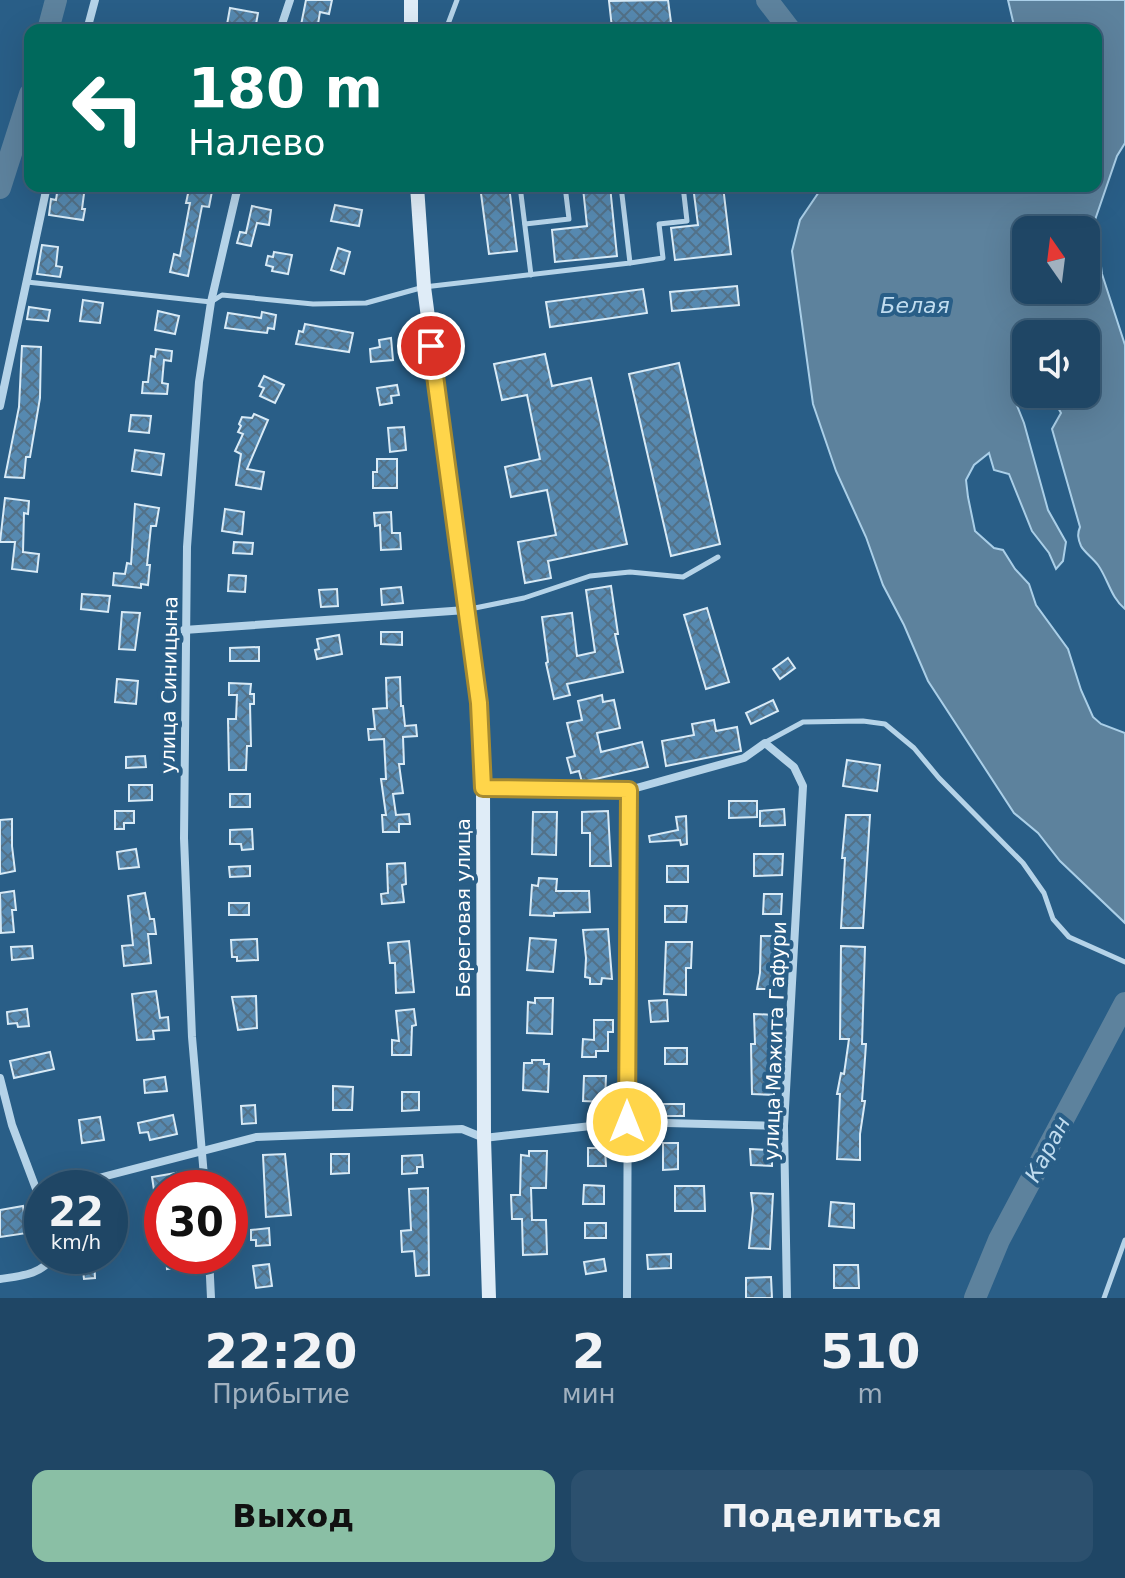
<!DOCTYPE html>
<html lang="ru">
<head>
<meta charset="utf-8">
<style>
  :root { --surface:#1f4665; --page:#2c506e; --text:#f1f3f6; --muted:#a1b1bf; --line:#3c5e79; --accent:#8abfa5 }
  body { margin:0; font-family:"DejaVu Sans",sans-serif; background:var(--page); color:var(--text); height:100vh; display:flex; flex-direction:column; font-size:30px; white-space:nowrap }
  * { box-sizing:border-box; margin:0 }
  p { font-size:26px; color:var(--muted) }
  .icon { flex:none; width:44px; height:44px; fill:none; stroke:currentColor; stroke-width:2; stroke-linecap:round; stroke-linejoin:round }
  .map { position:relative; height:1298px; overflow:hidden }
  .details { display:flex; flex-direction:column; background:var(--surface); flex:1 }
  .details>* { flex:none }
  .hud { position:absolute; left:24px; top:24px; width:1078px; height:168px; border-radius:16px; box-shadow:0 8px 32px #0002,0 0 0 2px var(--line); background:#00695c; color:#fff; overflow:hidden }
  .needle { width:52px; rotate:346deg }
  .buttons { position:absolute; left:1012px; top:216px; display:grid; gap:16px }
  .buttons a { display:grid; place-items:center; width:88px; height:88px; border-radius:16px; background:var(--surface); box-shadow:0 8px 32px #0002,0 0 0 2px var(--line); font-size:40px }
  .speed { position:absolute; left:24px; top:1170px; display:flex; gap:16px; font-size:40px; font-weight:700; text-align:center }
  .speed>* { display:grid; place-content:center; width:104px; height:104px; border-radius:50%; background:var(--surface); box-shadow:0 8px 32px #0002,0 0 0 2px var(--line); line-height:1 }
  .speed small { font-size:20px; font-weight:400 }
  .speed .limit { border:12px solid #d22; background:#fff; color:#111 }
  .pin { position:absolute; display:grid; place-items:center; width:68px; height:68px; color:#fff; margin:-34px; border:4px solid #fff; border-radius:50%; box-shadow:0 2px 8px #0007 }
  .me { position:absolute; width:88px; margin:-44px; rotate:0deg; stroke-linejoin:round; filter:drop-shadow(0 0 6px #0008) }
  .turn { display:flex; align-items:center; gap:28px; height:168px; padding:0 32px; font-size:36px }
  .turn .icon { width:104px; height:104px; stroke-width:2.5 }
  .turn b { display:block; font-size:56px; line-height:68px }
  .eta { display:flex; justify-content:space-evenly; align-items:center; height:136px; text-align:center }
  .eta b { font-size:48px; font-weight:600; line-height:56px }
  .button { display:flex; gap:16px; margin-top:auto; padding:16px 32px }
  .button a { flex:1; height:92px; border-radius:16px; background:var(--accent); color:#111; font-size:32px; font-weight:600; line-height:92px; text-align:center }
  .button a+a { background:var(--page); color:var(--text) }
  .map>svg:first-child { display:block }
</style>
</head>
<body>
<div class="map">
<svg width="1125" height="1298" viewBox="0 0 1125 1298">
  <defs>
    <pattern id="building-cross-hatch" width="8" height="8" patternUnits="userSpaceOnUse" patternTransform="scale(2)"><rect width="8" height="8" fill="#5689b0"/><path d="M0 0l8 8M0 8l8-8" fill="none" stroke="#527188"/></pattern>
  </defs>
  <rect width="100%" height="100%" fill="#295e87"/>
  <path fill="#5d829d" stroke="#aacfe8" stroke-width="2" fill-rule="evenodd" d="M1008 0H1125V143L1117 156 1095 220 1102 274 1125 345V609C1111 598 1108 579 1098 565 1093 558 1084 552 1081 546 1078 539 1077 534 1080 527L1052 429 1061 413 1057 406 1047 399 1046 394H1086V334H1026V355L1017 370 1014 387 1016 403 1024 423 1048 510 1066 542 1063 561 1056 569 1049 553 1032 531 1009 474 994 470 989 453 974 465 966 480 968 497 975 531 994 548 1003 550 1015 569 1029 584 1036 605 1068 649 1081 690 1093 717 1101 724 1125 733V923L1060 861 1038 833 1014 813 928 681 904 625 883 585 866 537 836 471 813 404 792 251 800 220 823 186H1096V30H1015ZM1026 230H1086V290H1026Z"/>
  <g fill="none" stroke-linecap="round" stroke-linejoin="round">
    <g stroke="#5d829d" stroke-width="22">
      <path d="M767 0 790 30"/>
      <path d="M48 30 56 0"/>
      <path d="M0 188 30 94"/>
      <path d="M975 1298 999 1240 1125 1003"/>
    </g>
  </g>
  <g fill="url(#building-cross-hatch)" stroke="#d8eaf6" stroke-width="2">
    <path d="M306 0H332L329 14 320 12 317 30H300Z"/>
    <path d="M668 0 672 30H641L640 24 612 28 609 1Z"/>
    <path d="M230 8 258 13 255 30H226Z"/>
    <path d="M58 186H85L82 209H85L83 220 49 215 51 199 56 200Z"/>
    <path d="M201 186H213L209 207 202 206 188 276 170 272 174 254 180 256 190 203H186L189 189 200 191Z"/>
    <path d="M480 186H509L517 251 489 254Z"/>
    <path d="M610 186 617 256 555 262 552 230 587 226 583 188Z"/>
    <path d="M693 186H723L731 254 675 260 671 228 698 225Z"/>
    <path d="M335 205 362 210 359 226 331 221Z"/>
    <path d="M252 206 271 210 269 225 257 223 251 246 237 243 240 232 246 233Z"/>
    <path d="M42 245 58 247 56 266 62 267 60 277 37 274Z"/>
    <path d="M338 248 350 252 344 274 331 270Z"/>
    <path d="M274 252 292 255 288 274 272 271 273 267 266 265 268 256 273 257Z"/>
    <path d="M737 286 739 305 672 311 670 292Z"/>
    <path d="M643 289 647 313 550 327 546 302Z"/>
    <path d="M83 300 103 303 100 323 80 321Z"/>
    <path d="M29 307 50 310 48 321 27 319Z"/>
    <path d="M158 311 179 316 175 334 155 330Z"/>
    <path d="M262 312 276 315 274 329 268 328 267 333 225 328 228 313 261 318Z"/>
    <path d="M305 324 353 333 349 352 296 344 299 331 303 332Z"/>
    <path d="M391 338 393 360 371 362 370 349 380 347 379 340Z"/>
    <path d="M22 346 41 347 40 398 30 457H26L24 478 5 477 19 407Z"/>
    <path d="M156 349 172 351 171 361 164 360 162 383 168 384 167 394 142 393 143 382H148L151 356 155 357Z"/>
    <path d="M545 354 552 386 591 378 627 544 548 561 551 578 525 583 518 542 556 535 547 490 511 497 505 467 540 459 527 395 502 400 494 364Z"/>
    <path d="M679 363 720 544 671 556 629 374Z"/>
    <path d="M264 376 284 385 275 403 260 396 264 388 259 386Z"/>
    <path d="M397 385 399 395 391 396 392 403 380 405 377 388Z"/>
    <path d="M254 414 268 420 247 469 264 472 261 489 236 485 241 454 235 451 243 434 238 432 241 426 239 424 242 417 252 418Z"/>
    <path d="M131 415 151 416 149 433 129 431Z"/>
    <path d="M404 427 406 450 390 452 388 428Z"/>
    <path d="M135 450 164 454 161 475 132 471Z"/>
    <path d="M377 459H397V488H373V472H377Z"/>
    <path d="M5 498 29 501 28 514 24 513 23 552 39 554 37 572 12 569 15 542H0Z"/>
    <path d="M135 504 159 508 156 526H151L147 565H150L148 585 141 584V588L113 585 114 573 125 574 127 563 131 564Z"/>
    <path d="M225 509 244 512 242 534 222 531Z"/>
    <path d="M391 512 392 533H400L401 549 381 550 380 525 375 526 374 513Z"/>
    <path d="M234 542 253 543 252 554 233 553Z"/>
    <path d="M229 575 246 576 245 592 228 591Z"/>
    <path d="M611 586 618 634H615L623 672 567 684 570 695 554 699 546 663 548 662 542 617 572 613 577 656 595 652 586 590Z"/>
    <path d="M401 587 403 603 382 605 381 589Z"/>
    <path d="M337 589 338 606 321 607 319 590Z"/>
    <path d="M82 594 110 596 108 612 81 609Z"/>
    <path d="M707 608 729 682 706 689 684 615Z"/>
    <path d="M122 612 140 613 135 650 119 649Z"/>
    <path d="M381 632H402V645L381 644Z"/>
    <path d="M339 635 342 654 317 659 315 650 319 649 317 639Z"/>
    <path d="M259 647V661H230V648Z"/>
    <path d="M788 658 795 668 780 679 773 669Z"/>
    <path d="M400 677 401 706H403L405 726 416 725 417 736 403 737 404 764H399L403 793 393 794 396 815 409 814 410 824H399V832H383L382 815H386L381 779H386L384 739 369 740 368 729H375L373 709 387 708 386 678Z"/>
    <path d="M117 679 138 681 136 704 115 702Z"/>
    <path d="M229 683 251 684 250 694H254V704H250L251 746H247L246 770H229L228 719H236L237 695H229Z"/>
    <path d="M602 695 603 702 614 700 620 728 597 733 601 752 642 742 648 767 582 782 579 771 571 773 567 758 575 756 567 723 582 720 578 701Z"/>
    <path d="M773 700 778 711 751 724 746 713Z"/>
    <path d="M714 720 716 731 737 727 741 751 666 766 662 741 694 735 692 724Z"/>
    <path d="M145 756 146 767 126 768V757Z"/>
    <path d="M847 760 880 765 877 791 843 786Z"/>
    <path d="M129 785H152V800L129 801Z"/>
    <rect x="230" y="794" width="20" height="13"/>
    <path d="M729 801H757V817L729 818Z"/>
    <path d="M784 809 785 825 760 826V811Z"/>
    <path d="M115 811H134V823H124V829H115Z"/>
    <path d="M608 811 611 866H590V833H582V812Z"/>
    <path d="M533 812H557L556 855 532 854Z"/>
    <path d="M846 815H870L863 928H841L845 858H842Z"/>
    <path d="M686 816 687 844 681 845 680 840 650 842 649 836 678 830 676 817Z"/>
    <path d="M12 819V846L15 871 0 874V820Z"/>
    <path d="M252 829 253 849 242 850 241 844H230V830Z"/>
    <path d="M136 849 139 867 119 869 117 852Z"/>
    <path d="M754 854H783L782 875 754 876Z"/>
    <path d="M405 863 406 884 402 885 404 902 382 904 381 894 388 893 387 864Z"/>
    <path d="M250 866V876L230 877 229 867Z"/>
    <rect x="667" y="866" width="21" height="16"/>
    <path d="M539 878 557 879 556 891H589L590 912 554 913V916L530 915 532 885 538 886Z"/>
    <path d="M14 891 16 910H12L14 932 1 933 0 893Z"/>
    <path d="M145 893 150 919H154L156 934H148L151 963 124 966 122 946 133 945 128 896Z"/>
    <path d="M764 894H782L781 914H763Z"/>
    <rect x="229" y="903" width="20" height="12"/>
    <path d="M665 906H687L686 922H665Z"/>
    <path d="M608 929 612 979 602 978 601 984H590V978L585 977 586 958 583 930Z"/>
    <path d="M761 936H778L779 960H776L774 989H757L760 973Z"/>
    <path d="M530 938 556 940 553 972 527 970Z"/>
    <path d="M257 939 258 960 237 961V957H232L231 940Z"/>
    <path d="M409 941 414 992 396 993 395 963H390L388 943Z"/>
    <path d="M666 942H692L691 968H686V995L664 994Z"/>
    <path d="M32 946 33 958 12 960 11 947Z"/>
    <path d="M841 946 865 947 862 1044H866L862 1101H865L860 1134V1160L837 1159 840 1094H837L841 1073 844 1074 849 1039H840Z"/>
    <path d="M156 991 160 1018 168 1017 169 1030 153 1031 154 1039 137 1040 132 994Z"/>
    <path d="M256 996 257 1028 238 1030 232 997Z"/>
    <path d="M535 998H553L552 1034 527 1033 528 1002 535 1003Z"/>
    <path d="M667 1000 668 1021 651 1022 649 1001Z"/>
    <path d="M27 1009 29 1026 18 1027 17 1023 8 1024 7 1012Z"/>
    <path d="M414 1009 416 1025 412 1026 411 1055H392V1040L399 1041 396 1011Z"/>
    <path d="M754 1014 776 1015V1030H772L774 1095 752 1094 751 1044H755Z"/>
    <path d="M594 1020H613V1032H608V1051H596V1057H582L583 1039 594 1040Z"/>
    <rect x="665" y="1048" width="22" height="16"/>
    <path d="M50 1052 54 1069 14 1078 10 1061Z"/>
    <path d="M532 1060H544V1064H549L548 1092 523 1090 524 1063H532Z"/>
    <path d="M584 1076H606L605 1102 583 1101Z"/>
    <path d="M165 1077 167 1091 145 1093 144 1080Z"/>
    <path d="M333 1086 353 1087 352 1110H333Z"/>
    <path d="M402 1092H419V1110L402 1111Z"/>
    <rect x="662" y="1104" width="22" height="12"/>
    <path d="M255 1105 256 1123 242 1124 241 1106Z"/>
    <path d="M173 1115 177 1134 150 1140 148 1132 140 1133 138 1123Z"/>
    <path d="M100 1117 104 1140 82 1143 79 1120Z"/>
    <path d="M663 1143H678V1169L663 1170Z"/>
    <path d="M588 1148H605L606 1166H588Z"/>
    <path d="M750 1149 772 1150V1166L751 1165Z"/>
    <path d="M529 1151H547L546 1188H531L532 1220H546L547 1254 523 1255 522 1219H512L511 1195H520L521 1155 529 1156Z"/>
    <path d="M285 1154 291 1215 266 1217 263 1155Z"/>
    <path d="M331 1154H349V1173L331 1174Z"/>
    <path d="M422 1155 423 1167H417V1173L402 1174V1156Z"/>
    <path d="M176 1173 178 1186 154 1190 152 1177Z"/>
    <path d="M584 1185 604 1186V1204H583Z"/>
    <path d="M675 1186H704L705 1211H675Z"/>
    <path d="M428 1188 429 1275 416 1276 414 1251 402 1252 401 1231 411 1230 409 1189Z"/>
    <path d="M751 1193 773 1194 770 1249 749 1248 753 1209Z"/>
    <path d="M831 1202 854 1204V1228L829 1226Z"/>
    <path d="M23 1206 27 1233 0 1237V1210Z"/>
    <rect x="585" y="1223" width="21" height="15"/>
    <path d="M269 1228 270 1245 256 1246V1240H251V1230Z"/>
    <path d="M671 1254V1268L648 1269 647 1255Z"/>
    <path d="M75 1256H94L95 1278 84 1279 83 1271 76 1272Z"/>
    <path d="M166 1256H186L188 1266 167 1269Z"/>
    <path d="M604 1259 606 1271 586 1274 584 1262Z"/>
    <path d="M269 1264 272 1286 256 1288 253 1266Z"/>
    <path d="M834 1265H858L859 1288H834Z"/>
    <path d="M771 1277 772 1298H746V1278Z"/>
  </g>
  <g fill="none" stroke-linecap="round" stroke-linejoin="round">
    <g stroke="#b5d3e8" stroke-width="5">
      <path d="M439 30 448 24 457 0"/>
      <path d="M520 186 531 275"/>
      <path d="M525 224 569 219 565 186"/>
      <path d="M630 263 663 258 659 224 687 221 683 186"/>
      <path d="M27 282 211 302 222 295 313 304 366 303 424 287 630 263 621 186"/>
      <path d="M470 609 524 598 590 576 630 572 683 577 718 557"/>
      <path d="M766 742 803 722 863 721 885 724 914 748 939 778 1023 863 1044 893 1053 919 1069 937 1125 962"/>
      <path d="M1104 1298 1125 1240"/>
    </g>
    <g stroke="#b5d3e8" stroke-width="8">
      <path d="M87 30 95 0"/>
      <path d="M280 30 290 0"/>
      <path d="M0 406 47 186"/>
      <path d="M184 630 466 610"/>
      <path d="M483 788 629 790 744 758 765 743 794 767 803 786 784 1126 787 1298"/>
      <path d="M0 1078 12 1125 38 1194"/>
      <path d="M60 1188 256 1137 462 1129 484 1138 627 1122 784 1126"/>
      <path d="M205 1188 192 1037 184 838 187 547 199 382 211 302 238 186"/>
      <path d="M209 1256 211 1298"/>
      <path d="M0 1279C20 1276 42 1275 53 1256"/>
      <path d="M627 1298 629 790"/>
    </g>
    <g stroke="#dfecf7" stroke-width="14">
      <path d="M411 30V0"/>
      <path d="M417 186 424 287 479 703 483 788 484 1138 489 1298"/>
    </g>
  </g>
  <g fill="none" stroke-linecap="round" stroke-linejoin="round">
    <defs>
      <path id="route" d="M431 346 479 703 483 788 629 790 627 1122"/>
    </defs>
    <use href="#route" stroke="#a68a30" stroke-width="20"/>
    <use href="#route" stroke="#ffd54a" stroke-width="14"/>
  </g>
  <g text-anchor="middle" stroke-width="8" stroke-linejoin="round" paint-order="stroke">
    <g font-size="20" fill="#fff" stroke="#295e87">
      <text transform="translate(169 685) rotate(-89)" y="7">улица Синицына</text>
      <text transform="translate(463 908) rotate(-90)" y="7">Береговая улица</text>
      <text transform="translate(775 1041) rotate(-88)" y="7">улица Мажита Гафури</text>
    </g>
    <g font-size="22" font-style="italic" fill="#c0dcef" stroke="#295e87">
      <text x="915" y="313">Белая</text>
      <text transform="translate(1047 1149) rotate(-62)" y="8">Каран</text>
    </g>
  </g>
</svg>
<div class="buttons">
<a><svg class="needle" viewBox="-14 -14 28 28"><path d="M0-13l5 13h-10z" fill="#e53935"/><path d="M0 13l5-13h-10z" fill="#a1b1bf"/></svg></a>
<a><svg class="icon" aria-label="sound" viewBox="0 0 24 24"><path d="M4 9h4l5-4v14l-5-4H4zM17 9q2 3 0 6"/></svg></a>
</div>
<div class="speed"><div>22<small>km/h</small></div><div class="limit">30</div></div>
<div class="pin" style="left:431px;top:346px;background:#d93025"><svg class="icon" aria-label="arrive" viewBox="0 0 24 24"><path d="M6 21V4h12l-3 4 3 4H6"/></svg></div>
<svg class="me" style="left:627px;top:1122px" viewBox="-20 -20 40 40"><circle r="17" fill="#ffd54a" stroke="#fff" stroke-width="3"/><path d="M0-11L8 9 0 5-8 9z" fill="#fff"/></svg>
<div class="hud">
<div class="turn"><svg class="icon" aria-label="left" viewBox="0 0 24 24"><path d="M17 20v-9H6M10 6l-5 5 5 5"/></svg><div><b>180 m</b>Налево</div></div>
</div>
</div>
<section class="details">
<div class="eta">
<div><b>22:20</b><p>Прибытие</p></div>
<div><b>2</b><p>мин</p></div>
<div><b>510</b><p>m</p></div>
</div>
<div class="button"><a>Выход</a><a>Поделиться</a></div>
</section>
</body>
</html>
